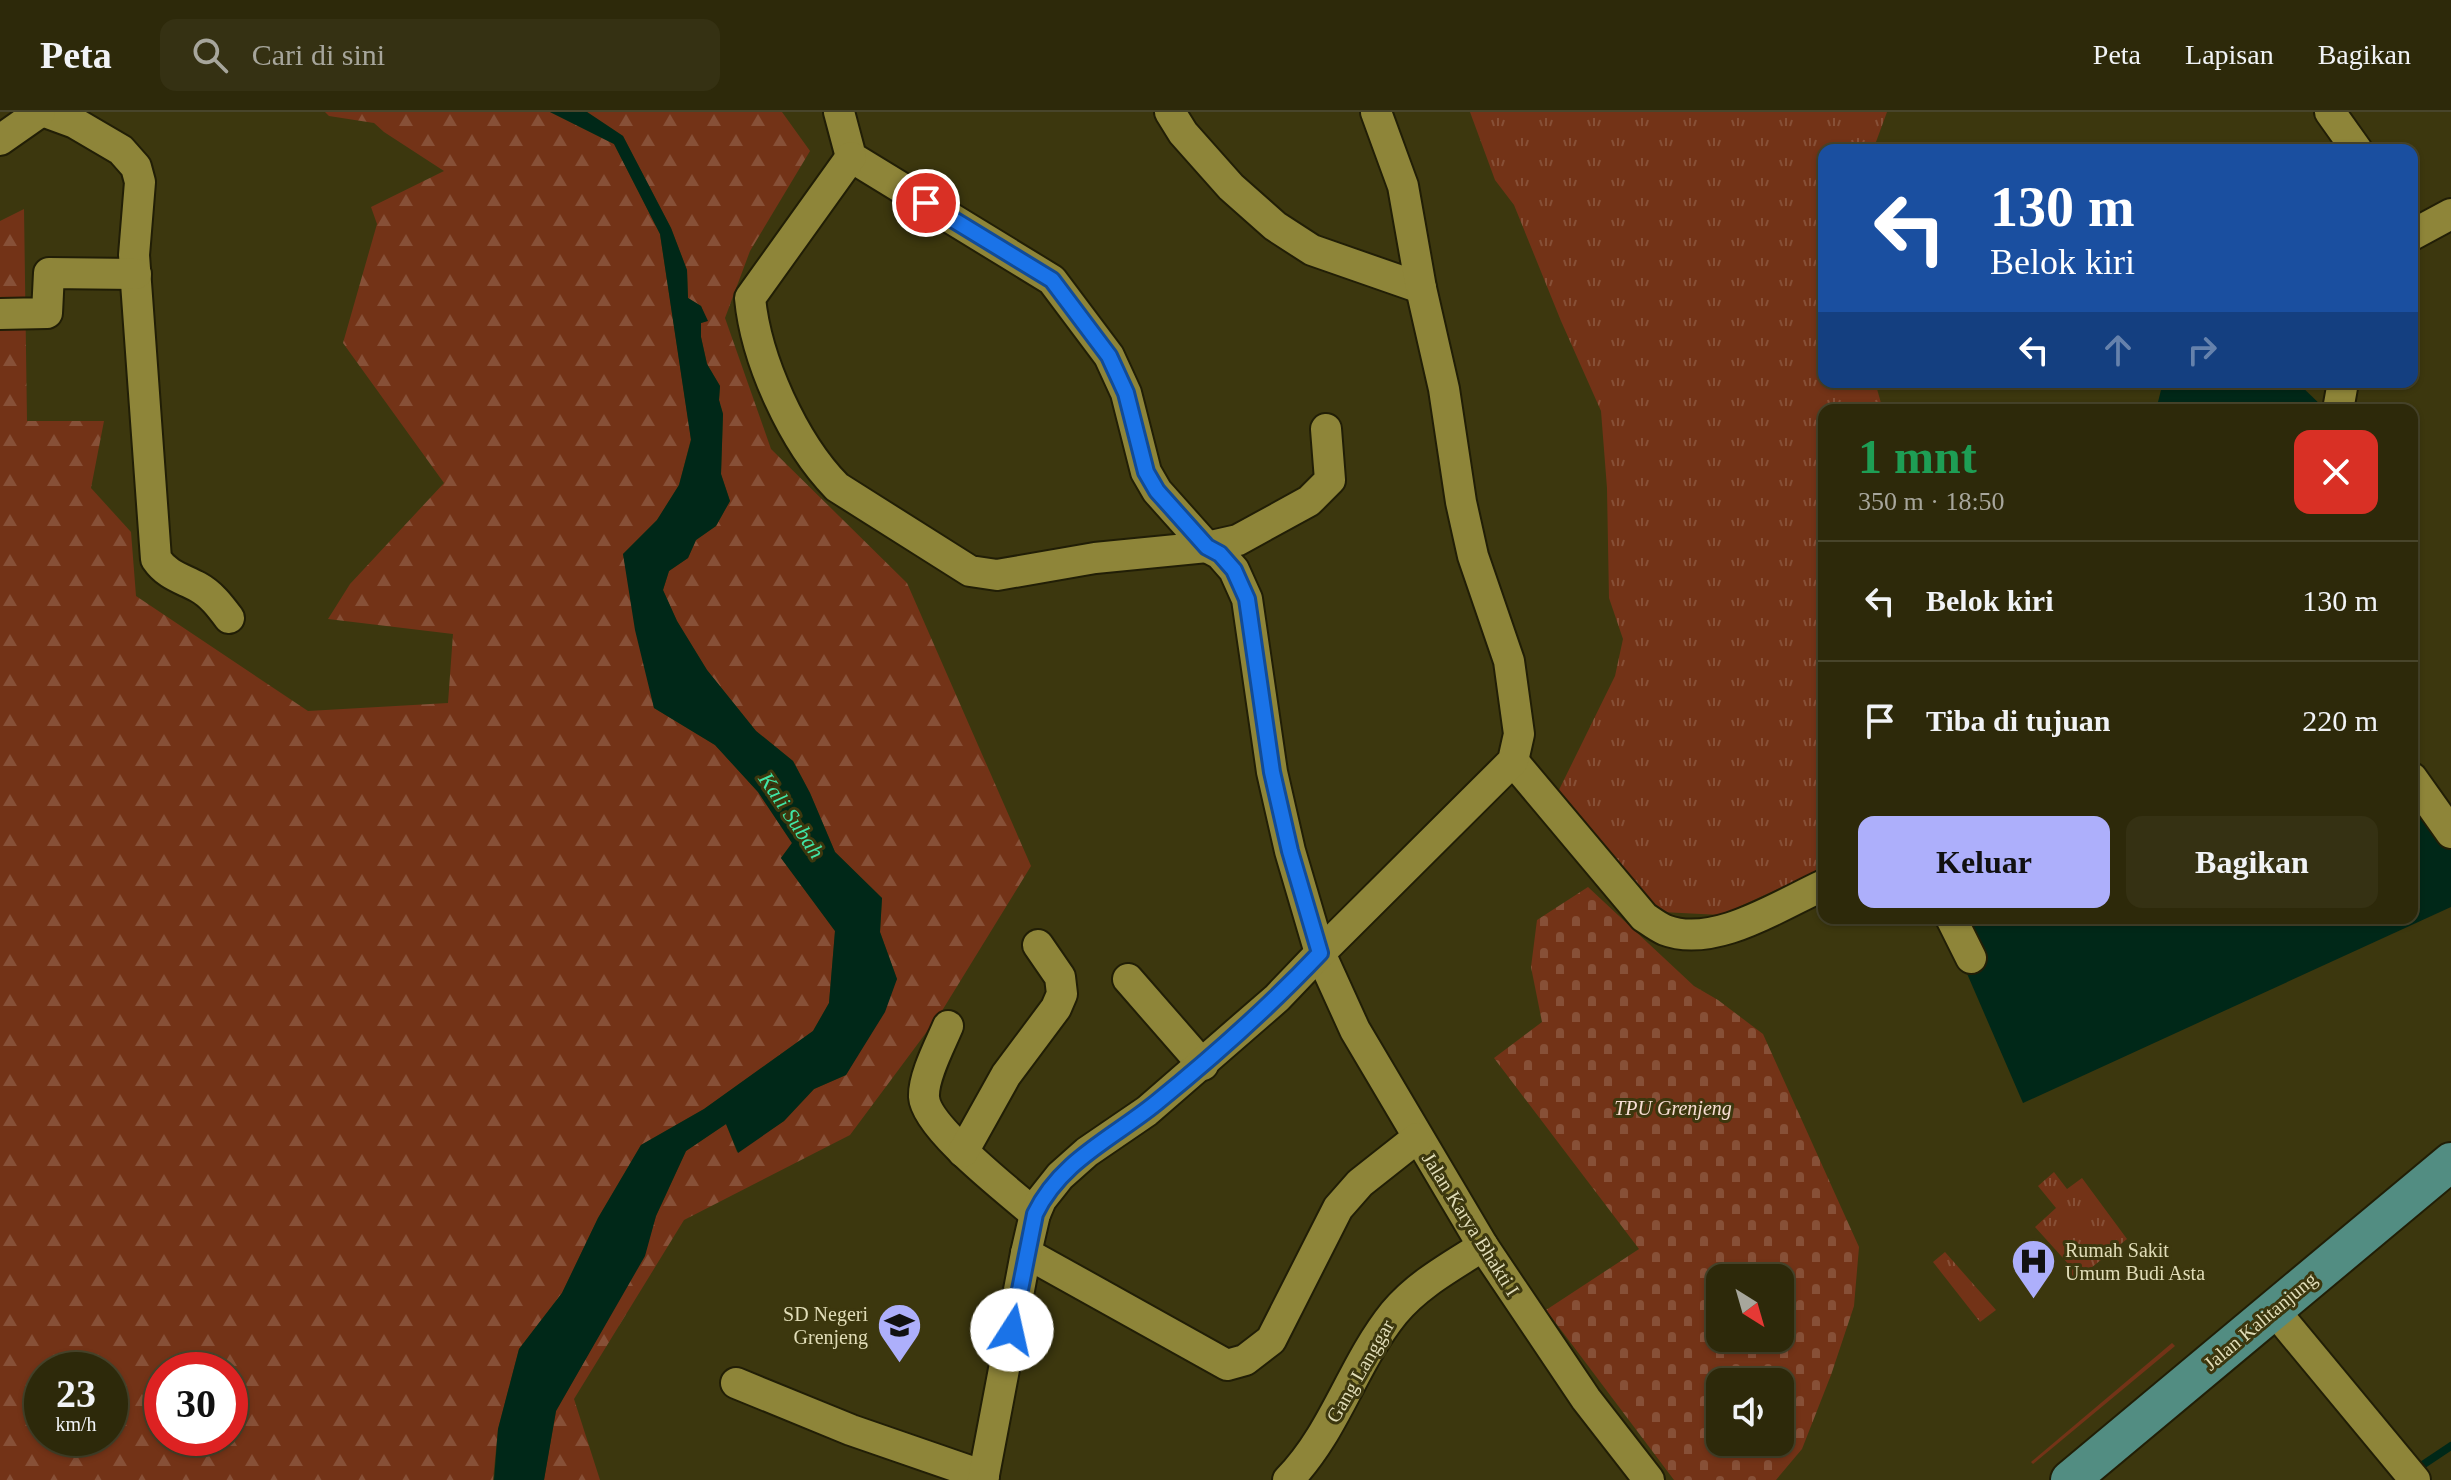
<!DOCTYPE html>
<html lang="id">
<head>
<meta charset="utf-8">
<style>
  :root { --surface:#2d290a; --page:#353113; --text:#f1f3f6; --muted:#a7a69c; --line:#48452b; --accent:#adaffb }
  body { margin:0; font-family:Georgia,serif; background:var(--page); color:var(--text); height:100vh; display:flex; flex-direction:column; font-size:30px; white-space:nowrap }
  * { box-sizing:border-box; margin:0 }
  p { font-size:26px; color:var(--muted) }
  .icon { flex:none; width:44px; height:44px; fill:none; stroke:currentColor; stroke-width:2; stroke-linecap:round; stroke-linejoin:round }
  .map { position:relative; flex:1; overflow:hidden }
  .panel { position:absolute; left:1818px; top:292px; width:600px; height:520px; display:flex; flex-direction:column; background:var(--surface); border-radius:16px; box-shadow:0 2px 6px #0004,0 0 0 2px var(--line) }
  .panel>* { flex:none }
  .top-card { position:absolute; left:1818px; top:32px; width:600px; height:244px; border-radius:16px; box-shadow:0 2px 6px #0004,0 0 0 2px var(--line); background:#1a4fa0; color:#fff; overflow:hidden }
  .needle { width:52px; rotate:143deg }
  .buttons { position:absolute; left:1706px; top:1152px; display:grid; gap:16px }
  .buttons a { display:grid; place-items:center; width:88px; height:88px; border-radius:16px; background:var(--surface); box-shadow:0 2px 6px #0004,0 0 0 2px var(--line); font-size:40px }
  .speed { position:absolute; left:24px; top:1240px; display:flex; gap:16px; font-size:40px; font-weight:700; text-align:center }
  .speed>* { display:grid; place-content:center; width:104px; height:104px; border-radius:50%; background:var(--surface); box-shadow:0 2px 6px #0004,0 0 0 2px var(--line); line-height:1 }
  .speed small { font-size:20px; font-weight:400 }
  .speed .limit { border:12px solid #d22; background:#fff; color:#111 }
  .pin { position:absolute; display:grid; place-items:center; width:68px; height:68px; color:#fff; margin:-34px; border:4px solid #fff; border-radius:50%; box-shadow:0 2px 8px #0007 }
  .me { position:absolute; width:88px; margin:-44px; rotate:10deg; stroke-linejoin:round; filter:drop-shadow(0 0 6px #0008) }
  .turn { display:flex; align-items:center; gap:28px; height:168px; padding:0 40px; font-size:36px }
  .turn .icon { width:104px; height:104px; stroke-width:2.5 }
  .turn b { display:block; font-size:56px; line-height:68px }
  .lanes { display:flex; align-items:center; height:76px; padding:0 40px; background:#0003; justify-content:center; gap:40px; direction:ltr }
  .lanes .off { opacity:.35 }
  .round { display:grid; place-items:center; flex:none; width:84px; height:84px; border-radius:16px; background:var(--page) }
  .head { display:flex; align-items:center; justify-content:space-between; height:136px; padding:0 40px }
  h1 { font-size:48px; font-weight:600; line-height:60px; color:#1e9e55 }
  .primary-button { display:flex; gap:16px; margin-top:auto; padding:16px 40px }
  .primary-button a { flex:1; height:92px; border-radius:16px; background:var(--accent); color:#111; font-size:32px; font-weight:600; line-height:92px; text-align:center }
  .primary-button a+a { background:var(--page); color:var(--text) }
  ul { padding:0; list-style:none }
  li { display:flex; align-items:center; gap:24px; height:120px; padding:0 40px; border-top:2px solid var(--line) }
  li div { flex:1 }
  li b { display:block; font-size:30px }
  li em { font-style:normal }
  header { display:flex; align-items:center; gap:48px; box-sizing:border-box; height:112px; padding:0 40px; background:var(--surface); border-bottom:2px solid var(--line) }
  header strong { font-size:38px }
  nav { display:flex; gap:44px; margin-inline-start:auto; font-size:28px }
  .search { width:560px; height:72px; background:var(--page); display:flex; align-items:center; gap:20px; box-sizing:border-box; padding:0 28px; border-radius:16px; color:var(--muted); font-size:30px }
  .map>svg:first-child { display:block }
</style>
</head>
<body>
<header>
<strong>Peta</strong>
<div class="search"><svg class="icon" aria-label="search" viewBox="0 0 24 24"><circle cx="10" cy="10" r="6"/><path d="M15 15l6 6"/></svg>Cari di sini</div>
<nav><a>Peta</a><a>Lapisan</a><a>Bagikan</a></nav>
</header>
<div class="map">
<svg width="2451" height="1368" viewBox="0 0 2451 1368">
  <defs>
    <pattern id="grass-tufts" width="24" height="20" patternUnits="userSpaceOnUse" patternTransform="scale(2)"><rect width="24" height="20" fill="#733317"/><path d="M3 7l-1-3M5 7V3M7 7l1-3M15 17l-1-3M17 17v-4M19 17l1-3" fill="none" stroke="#875037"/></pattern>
    <pattern id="forest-firs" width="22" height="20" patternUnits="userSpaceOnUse" patternTransform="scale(2)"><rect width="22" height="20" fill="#733317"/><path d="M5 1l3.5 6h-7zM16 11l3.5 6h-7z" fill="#875037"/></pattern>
    <pattern id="cemetery-stones" width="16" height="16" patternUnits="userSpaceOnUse" patternTransform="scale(2)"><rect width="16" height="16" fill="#733317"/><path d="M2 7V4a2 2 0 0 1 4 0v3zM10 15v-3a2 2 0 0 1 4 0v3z" fill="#875037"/></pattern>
  </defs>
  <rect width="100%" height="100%" fill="#3c370e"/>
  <g fill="url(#grass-tufts)">
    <path d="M1470 0H1887L1873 38H1824V270H1875L1883 298H1824V756L1721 803 1662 800 1638 778 1556 684 1615 564 1623 527 1609 486 1607 376 1601 299 1561 209 1514 93 1495 68Z"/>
    <path d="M2054 1060 2067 1077 2082 1066 2127 1127 2076 1168 2069 1160 2072 1156 2035 1115 2056 1096 2038 1074Z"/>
    <path d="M1945 1140 1996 1198 1980 1210 1933 1150Z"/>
    <path d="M2172 1231 2175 1234 2033 1352 2031 1350Z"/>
  </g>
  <g fill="url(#forest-firs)" fill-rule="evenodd">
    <path d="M325 0H550L614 32 660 122 691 327 679 373 657 408 623 442 654 596 715 633 758 680 792 731 781 746 835 819 829 891 813 919 704 997 641 1033 598 1106 562 1181 519 1237 498 1317 493 1368H0V109L24 97 27 309H104L91 376 131 420 136 484 308 599 448 591 453 522 328 507 350 472 444 371 343 231 377 112 371 95 444 59 384 20 374 11 329 4ZM42 1258H110V1326H42ZM162 1258H230V1326H162Z"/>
    <path d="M587 0H782L810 39 750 139 725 206 771 337 907 471 1031 754 940 902 850 1023 684 1108 574 1287 600 1368H544L556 1299 644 1144 656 1104 686 1039 726 1012 737 1040 784 1009 814 977 846 963 897 867 880 820 882 786 835 740 810 681 793 649 756 619 707 558 677 509 663 478 669 459 688 446 696 428 716 414 730 389 721 362 723 302 719 288 720 274 707 252 701 225V211L707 209 701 194 688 186 687 158 671 116 623 24Z"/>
  </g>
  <path fill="url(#cemetery-stones)" fill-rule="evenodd" d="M1588 775 1694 874 1718 888 1763 922 1859 1135 1854 1194 1831 1263 1802 1337 1776 1368H1674L1546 1198 1639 1137 1494 946 1542 910 1531 855 1537 808ZM1720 1166H1780V1226H1720ZM1720 1270H1780V1330H1720Z"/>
  <g fill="#002818">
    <path d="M550 0H587L623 24 671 116 687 158 688 186 701 194 708 209 701 211V225L707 252 720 274 719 288 723 302 721 362 730 389 716 414 696 428 688 446 669 459 663 478 677 509 707 558 756 619 793 649 810 681 835 740 882 786 880 820 897 867 885 900 846 963 814 977 784 1009 738 1041 726 1012 686 1039 656 1104 645 1144 556 1299 544 1368H494L498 1317 519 1237 562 1181 598 1106 641 1033 704 997 813 919 829 891 835 819 781 746 792 731 758 680 715 633 654 596 635 518 623 442 657 408 679 373 691 328 660 122 614 32Z"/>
    <path d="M2163 270H2297L2326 298H2156Z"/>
    <path d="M2412 681 2451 731V795L2023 991 1962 850 1961 806H2412Z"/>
  </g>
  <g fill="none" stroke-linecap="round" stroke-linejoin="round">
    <path stroke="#002818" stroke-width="8" d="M2415 1358 2451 1334"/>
    <defs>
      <g id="minor">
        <path d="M45 0 75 11 121 38 136 55 140 70 134 143 156 447C167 463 181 466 198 475 211 482 220 494 229 506"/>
        <path d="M839 0 851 45 1052 168 1109 244 1126 281 1146 360 1157 379 1207 435 1220 442 1234 458 1247 487 1272 660 1290 739 1320 841 1355 918 1483 1134 1586 1287 1649 1368"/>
        <path d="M1170 0 1183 21 1231 75 1275 114 1312 138 1421 176"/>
        <path d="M2330 0 2357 38"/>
        <path d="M0 28 40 0"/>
        <path d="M851 45 750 186C756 248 793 330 837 375L970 459 997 463 1095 446 1207 435 1238 428 1309 389 1330 368 1326 317"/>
        <path d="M2412 123 2451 102"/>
        <path d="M0 202 47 201 49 161 136 162"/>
        <path d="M2338 298 2343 270"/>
        <path d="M1513 649 1644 805C1650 809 1658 815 1665 818 1714 837 1780 793 1824 773"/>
        <path d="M2412 666 2451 721"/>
        <path d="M1951 806 1971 846"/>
        <path d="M1128 867 1203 953"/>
        <path d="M948 914C940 933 923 965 924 985 926 1016 1010 1080 1035 1102"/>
        <path d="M963 1040 1006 963 1056 896 1062 882 1060 865 1038 833"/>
        <path d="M1026 1141 1227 1253 1245 1248 1271 1228 1338 1096 1360 1071 1417 1026"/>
        <path d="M2274 1198 2415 1368"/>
        <path d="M736 1271 851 1318 984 1364"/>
        <path d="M983 1368 1026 1141 1035 1102 1041 1088 1060 1064 1087 1040 1147 999 1277 886 1320 841 1513 649 1519 622 1509 549 1473 444 1461 390 1444 277 1421 176 1403 74 1376 0"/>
        <path d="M1288 1368C1335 1320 1352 1253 1394 1201 1418 1172 1452 1154 1483 1134"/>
      </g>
      <path id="major" d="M2070 1368 2451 1050"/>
    </defs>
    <use href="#minor" stroke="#211e06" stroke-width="34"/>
    <use href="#major" stroke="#211e06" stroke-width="42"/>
    <use href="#minor" stroke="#8e8539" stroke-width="30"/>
    <use href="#major" stroke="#528d82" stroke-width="38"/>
  </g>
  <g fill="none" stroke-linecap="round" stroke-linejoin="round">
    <defs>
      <path id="route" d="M926 91 1052 168 1109 244 1126 281 1146 360 1157 379 1207 435 1220 442 1234 458 1247 487 1272 660 1290 739 1320 841C1269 895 1214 944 1156 991 1113 1026 1060 1049 1035 1102L1012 1218"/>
    </defs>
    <use href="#route" stroke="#114b97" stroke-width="20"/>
    <use href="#route" stroke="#1a73e8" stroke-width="14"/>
  </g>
  <defs>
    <symbol id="hospital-pin" viewBox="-11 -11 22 30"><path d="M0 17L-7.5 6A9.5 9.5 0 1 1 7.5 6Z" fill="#adaffb" stroke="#3c370e"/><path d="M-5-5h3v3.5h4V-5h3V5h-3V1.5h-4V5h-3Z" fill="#111"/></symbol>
    <symbol id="school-pin" viewBox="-11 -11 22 30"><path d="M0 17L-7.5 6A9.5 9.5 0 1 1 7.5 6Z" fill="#adaffb" stroke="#3c370e"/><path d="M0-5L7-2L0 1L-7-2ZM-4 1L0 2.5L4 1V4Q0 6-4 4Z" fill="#111"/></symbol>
  </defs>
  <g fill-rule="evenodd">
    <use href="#hospital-pin" x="2008" y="1124" width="51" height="69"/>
    <use href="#school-pin" x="874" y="1188" width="51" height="69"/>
  </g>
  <g text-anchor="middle" stroke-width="6" stroke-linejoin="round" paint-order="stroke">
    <g font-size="20" font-style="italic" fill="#f8ded4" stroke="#3c370e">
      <text x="1673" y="1003">TPU Grenjeng</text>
    </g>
    <g font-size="20" fill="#e1ddb8" stroke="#3c370e">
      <text transform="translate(1471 1112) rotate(58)" y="7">Jalan Karya Bhakti I</text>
      <text transform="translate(2260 1209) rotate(-40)" y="7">Jalan Kalitanjung</text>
      <text transform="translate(1360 1259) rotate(-60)" y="7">Gang Langgar</text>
    </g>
    <g font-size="20" fill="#e1ddb8" stroke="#3c370e" text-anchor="start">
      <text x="2065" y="1145">Rumah Sakit<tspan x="2065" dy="23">Umum Budi Asta</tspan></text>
      <text x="868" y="1209" text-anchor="end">SD Negeri<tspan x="868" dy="23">Grenjeng</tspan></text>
    </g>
    <g font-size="22" font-style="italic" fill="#40e5a5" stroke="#3c370e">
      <text transform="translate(792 703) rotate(56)" y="8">Kali Subah</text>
    </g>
  </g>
</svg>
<div class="buttons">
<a><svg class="needle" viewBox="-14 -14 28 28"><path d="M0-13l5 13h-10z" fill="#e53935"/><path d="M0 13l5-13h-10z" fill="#a7a69c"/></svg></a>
<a><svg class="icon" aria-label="sound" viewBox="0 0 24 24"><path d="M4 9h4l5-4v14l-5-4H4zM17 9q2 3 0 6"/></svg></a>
</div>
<div class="speed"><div>23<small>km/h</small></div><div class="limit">30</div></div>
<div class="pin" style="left:926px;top:91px;background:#d93025"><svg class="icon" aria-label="arrive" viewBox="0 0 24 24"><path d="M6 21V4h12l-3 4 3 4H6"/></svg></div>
<svg class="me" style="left:1012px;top:1218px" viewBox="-20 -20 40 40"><circle r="19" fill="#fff"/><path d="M0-13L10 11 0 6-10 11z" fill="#1a73e8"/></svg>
<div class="top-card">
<div class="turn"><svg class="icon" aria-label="left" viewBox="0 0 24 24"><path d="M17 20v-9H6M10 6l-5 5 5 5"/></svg><div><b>130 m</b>Belok kiri</div></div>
<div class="lanes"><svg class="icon" aria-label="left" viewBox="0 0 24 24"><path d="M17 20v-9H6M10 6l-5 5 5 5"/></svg><svg class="icon off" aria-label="ahead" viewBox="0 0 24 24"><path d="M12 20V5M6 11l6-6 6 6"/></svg><svg class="icon off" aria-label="right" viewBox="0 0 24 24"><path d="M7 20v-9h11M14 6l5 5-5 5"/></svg></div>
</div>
<section class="panel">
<div class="head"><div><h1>1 mnt</h1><p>350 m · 18:50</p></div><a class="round" style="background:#d93025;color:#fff"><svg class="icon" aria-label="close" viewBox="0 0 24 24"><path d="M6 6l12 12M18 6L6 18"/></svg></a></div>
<ul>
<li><svg class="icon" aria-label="left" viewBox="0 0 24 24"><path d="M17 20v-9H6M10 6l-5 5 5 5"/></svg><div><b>Belok kiri</b></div><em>130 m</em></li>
<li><svg class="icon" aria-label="arrive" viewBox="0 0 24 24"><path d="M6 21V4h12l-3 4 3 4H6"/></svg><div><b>Tiba di tujuan</b></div><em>220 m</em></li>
</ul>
<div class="primary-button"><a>Keluar</a><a>Bagikan</a></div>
</section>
</div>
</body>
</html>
